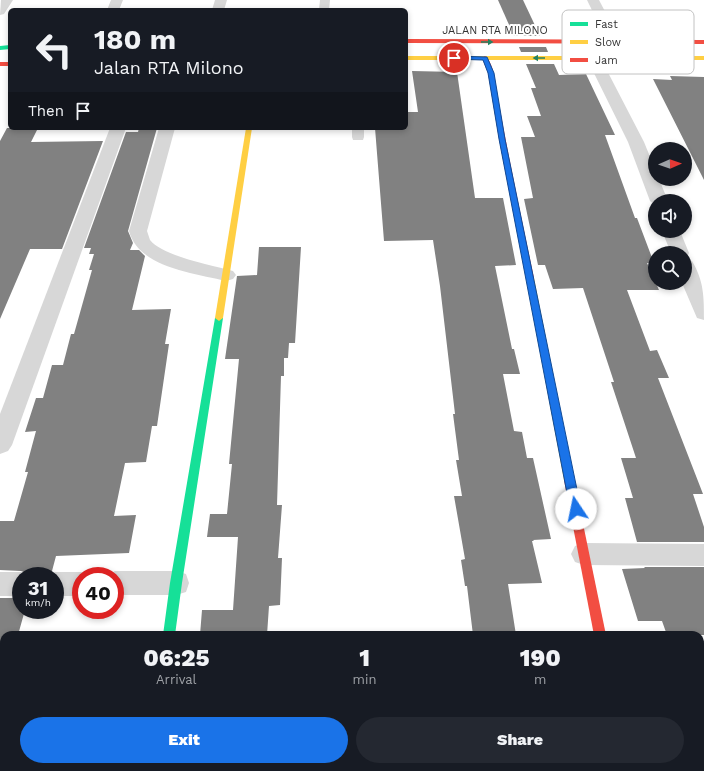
<!DOCTYPE html>
<html lang="en">
<head>
<meta charset="utf-8">
<style>
  :root { --surface:#171b24; --page:#242831; --text:#f1f3f6; --muted:#9ea1a6; --accent:#1a73e8 }
  body { margin:0; font-family:"Work Sans",sans-serif; background:var(--page); color:var(--text); height:100vh; display:flex; flex-direction:column; font-size:15px; white-space:nowrap }
  * { box-sizing:border-box; margin:0 }
  p { font-size:13px; color:var(--muted) }
  .icon { flex:none; width:22px; height:22px; fill:none; stroke:currentColor; stroke-width:2; stroke-linecap:round; stroke-linejoin:round }
  .map { position:relative; flex:1; overflow:hidden }
  .panel { position:absolute; left:0px; top:631px; width:704px; height:140px; display:flex; flex-direction:column; background:var(--surface); border-radius:12px 12px 0 0; box-shadow:0 2px 6px #0003 }
  .panel>* { flex:none }
  .banner { position:absolute; left:8px; top:8px; width:400px; height:122px; border-radius:6px; box-shadow:0 2px 6px #0003; background:#171b24; color:var(--text); overflow:hidden }
  .needle { width:26px; rotate:88deg }
  .buttons { position:absolute; left:648px; top:142px; display:grid; gap:8px }
  .buttons a { display:grid; place-items:center; width:44px; height:44px; border-radius:50%; background:var(--surface); box-shadow:0 2px 6px #0003; font-size:20px }
  .speed { position:absolute; left:12px; top:567px; display:flex; gap:8px; font-size:20px; font-weight:700; text-align:center }
  .speed>* { display:grid; place-content:center; width:52px; height:52px; border-radius:50%; background:var(--surface); box-shadow:0 2px 6px #0003; line-height:1 }
  .speed small { font-size:10px; font-weight:400 }
  .speed .limit { border:6px solid #d22; background:#fff; color:#111 }
  .pin { position:absolute; display:grid; place-items:center; width:34px; height:34px; color:#fff; margin:-17px; border:2px solid #fff; border-radius:50%; box-shadow:0 1px 4px #0007 }
  .me { position:absolute; width:44px; margin:-22px; rotate:349deg; stroke-linejoin:round; filter:drop-shadow(0 0 3px #0008) }
  .turn { display:flex; align-items:center; gap:14px; height:84px; padding:0 20px; font-size:18px }
  .turn .icon { width:52px; height:52px; stroke-width:2.5 }
  .turn b { display:block; font-size:28px; line-height:34px }
  .then { display:flex; align-items:center; height:38px; padding:0 20px; background:#0003; gap:8px; font-size:15px }
  .eta { display:flex; justify-content:space-evenly; align-items:center; height:68px; text-align:center }
  .eta b { font-size:24px; font-weight:800; line-height:28px }
  .button { display:flex; gap:8px; margin-top:auto; padding:8px 20px }
  .button a { flex:1; height:46px; border-radius:24px; background:var(--accent); color:#fff; font-size:16px; font-weight:800; line-height:46px; text-align:center }
  .button a+a { background:var(--page); color:var(--text) }
  .map>svg:first-child { display:block }
</style>
</head>
<body>
<div class="map">
<svg width="704" height="771" viewBox="0 0 704 771">
  <rect width="100%" height="100%" fill="#fff"/>
  <g fill="#818181">
    <path d="M498 0H523L540 36H514Z"/>
    <path d="M519 47H546L548 52H521Z"/>
    <path d="M526 64H554L559 75 586 74 615 135H605L635 218H637L654 263H647L659 290H627L650 351 657 350 669 378H658L703 494H693L704 527V542H637L625 498H633L621 458H636L611 382H614L583 288 553 289 545 265H538L524 199 533 198 521 137H535L527 116H541L531 88H536Z"/>
    <path d="M412 71 457 72 475 198H503L516 265 495 266 512 349H514L520 374H503L514 431 522 432 527 458H533L551 539 533 540 534 541H532L542 583 508 584 516 635H473L467 586H465L461 560 465 559 454 496H462L456 460H459L453 414H455L440 286 433 240 384 241 375 128H406V112H418Z"/>
    <path d="M670 76 704 77V180L653 79 672 80Z"/>
    <path d="M7 128H38L31 142 103 141 62 249H30L0 319V141Z"/>
    <path d="M139 128H157L128 231 133 243 130 250H139L145 256 132 310 171 309 165 344H169L157 426H152L146 462 125 463 114 516 136 515 129 553 56 556 52 571H36L35 576 21 571 0 570V521H14L28 472H25L36 431 25 432 36 398H43L52 365H63L71 334H74L92 270H89L94 254H89L91 248H84L126 132H138Z"/>
    <path d="M259 247H301L295 343H289L288 358H284V376H281L277 505H282L278 558H282L280 605 269 606 267 635H200L202 610H233L238 537H207L210 514H227L232 464H229L239 359H225L237 276 257 275Z"/>
    <path d="M644 567H704V635H667L662 621H638L622 569 645 568Z"/>
    <path d="M0 598H21V610H25L18 635H4V673L0 672Z"/>
  </g>
  <g fill="none" stroke-linecap="round" stroke-linejoin="round">
    <g fill="#d7d7d7" fill-rule="evenodd">
      <path d="M320 0H330L329 10H319Z"/>
      <path d="M352 128H364V137L363 140H353L352 137Z"/>
    </g>
    <g fill="#d7d7d7" fill-rule="evenodd">
      <path d="M1 0H13L4 14 0 15Z"/>
      <path d="M111 0H123L119 10H107Z"/>
      <path d="M215 0H227L224 10H212Z"/>
      <path d="M587 0H599L621 42 619 45H609Z"/>
      <path d="M594 55 599 56 601 59 644 142 655 169V179H659L668 201H655V205L650 201 628 142 587 59 589 56Z"/>
      <path d="M110 128H126L12 445 8 451 0 454V414Z"/>
      <path d="M159 128H175L147 231C148 234 149 237 150 240 164 257 212 265 233 271L236 275 233 279 226 281C194 273 139 268 129 231Z"/>
      <path d="M662 231H680L689 253 687 257 685 258V253H671Z"/>
      <path d="M685 259 692 261C704 281 704 297 704 320L697 318 682 283H685Z"/>
      <path d="M584 543 704 544V566L584 565 575 562 571 554 575 546Z"/>
      <path d="M115 571H176L186 574 189 583 186 592 176 595H115V576H105Z"/>
      <path d="M0 572H21L31 575 21 576V596H0Z"/>
      <path d="M55 572H81L91 576H81V596H55V576H45Z"/>
      <path d="M135 767H167L166 771H134Z"/>
      <path d="M610 767H642L643 771H611Z"/>
    </g>
    <g fill="#16e098" fill-rule="evenodd">
      <path d="M10 45V49L0 50V46Z"/>
      <path d="M219 315 223 318 182 583 175 635H163L170 583 215 318Z"/>
    </g>
    <g fill="#ffcf43" fill-rule="evenodd">
      <rect x="406" y="56" width="298" height="4"/>
      <path d="M246 128H252L223 318 219 321 215 318Z"/>
      <path d="M530 275 534 278 574 480 573 483 569 484 565 483 564 480 526 278Z"/>
    </g>
    <g fill="#f24e42" fill-rule="evenodd">
      <path d="M406 39 704 40V44L406 43Z"/>
      <path d="M485 56C493 61 496 84 497 93 508 155 521 216 534 278L530 281 526 278 499 139 488 73 482 58Z"/>
      <rect x="0" y="62" width="10" height="4"/>
      <path d="M569 476 573 477 574 480 606 635H594L564 480 565 477Z"/>
    </g>
  </g>
  <defs><path id="oneway-solid" d="M-6-.8H1V-3.2L6.5 0L1 3.2V.8H-6Z"/></defs>
  <g fill="#268160">
    <use href="#oneway-solid" transform="translate(487 42)"/>
    <use href="#oneway-solid" transform="translate(539 58) rotate(-180)"/>
  </g>
  <path fill="#1a73e8" stroke="#114b97" d="M454 56 487 57 494 73 505 139 581 509 579 512 576 513 572 512 570 509 499 139 488 73 483 60 451 59V57Z"/>
  <g text-anchor="middle" stroke-width="4" stroke-linejoin="round" paint-order="stroke">
    <g font-size="11" fill="#333" stroke="#fff">
      <text x="495" y="34">JALAN RTA MILONO</text>
    </g>
  </g>
  <rect x="562" y="10" width="132" height="64" rx="6" fill="#fff" stroke="#c2c2c2" stroke-width="1"/>
  <rect x="570" y="22" width="18" height="4" fill="#16e098"/>
  <rect x="570" y="40" width="18" height="4" fill="#ffcf43"/>
  <rect x="570" y="58" width="18" height="4" fill="#f24e42"/>
  <g font-size="11" fill="#333">
    <text x="595" y="28">Fast</text>
    <text x="595" y="46">Slow</text>
    <text x="595" y="64">Jam</text>
  </g>
</svg>
<div class="buttons">
<a><svg class="needle" viewBox="-14 -14 28 28"><path d="M0-13l5 13h-10z" fill="#e53935"/><path d="M0 13l5-13h-10z" fill="#9ea1a6"/></svg></a>
<a><svg class="icon" aria-label="sound" viewBox="0 0 24 24"><path d="M4 9h4l5-4v14l-5-4H4zM17 9q2 3 0 6"/></svg></a>
<a><svg class="icon" aria-label="search" viewBox="0 0 24 24"><circle cx="10" cy="10" r="6"/><path d="M15 15l6 6"/></svg></a>
</div>
<div class="speed"><div>31<small>km/h</small></div><div class="limit">40</div></div>
<div class="pin" style="left:454px;top:58px;background:#d93025"><svg class="icon" aria-label="arrive" viewBox="0 0 24 24"><path d="M6 21V4h12l-3 4 3 4H6"/></svg></div>
<svg class="me" style="left:576px;top:509px" viewBox="-20 -20 40 40"><circle r="19" fill="#fff"/><path d="M0-13L10 11 0 6-10 11z" fill="#1a73e8"/></svg>
<div class="banner">
<div class="turn"><svg class="icon" aria-label="left" viewBox="0 0 24 24"><path d="M17 20v-9H6M10 6l-5 5 5 5"/></svg><div><b>180 m</b>Jalan RTA Milono</div></div>
<div class="then">Then<svg class="icon" aria-label="arrive" viewBox="0 0 24 24"><path d="M6 21V4h12l-3 4 3 4H6"/></svg></div>
</div>
<section class="panel">
<div class="eta">
<div><b>06:25</b><p>Arrival</p></div>
<div><b>1</b><p>min</p></div>
<div><b>190</b><p>m</p></div>
</div>
<div class="button"><a>Exit</a><a>Share</a></div>
</section>
</div>
</body>
</html>
